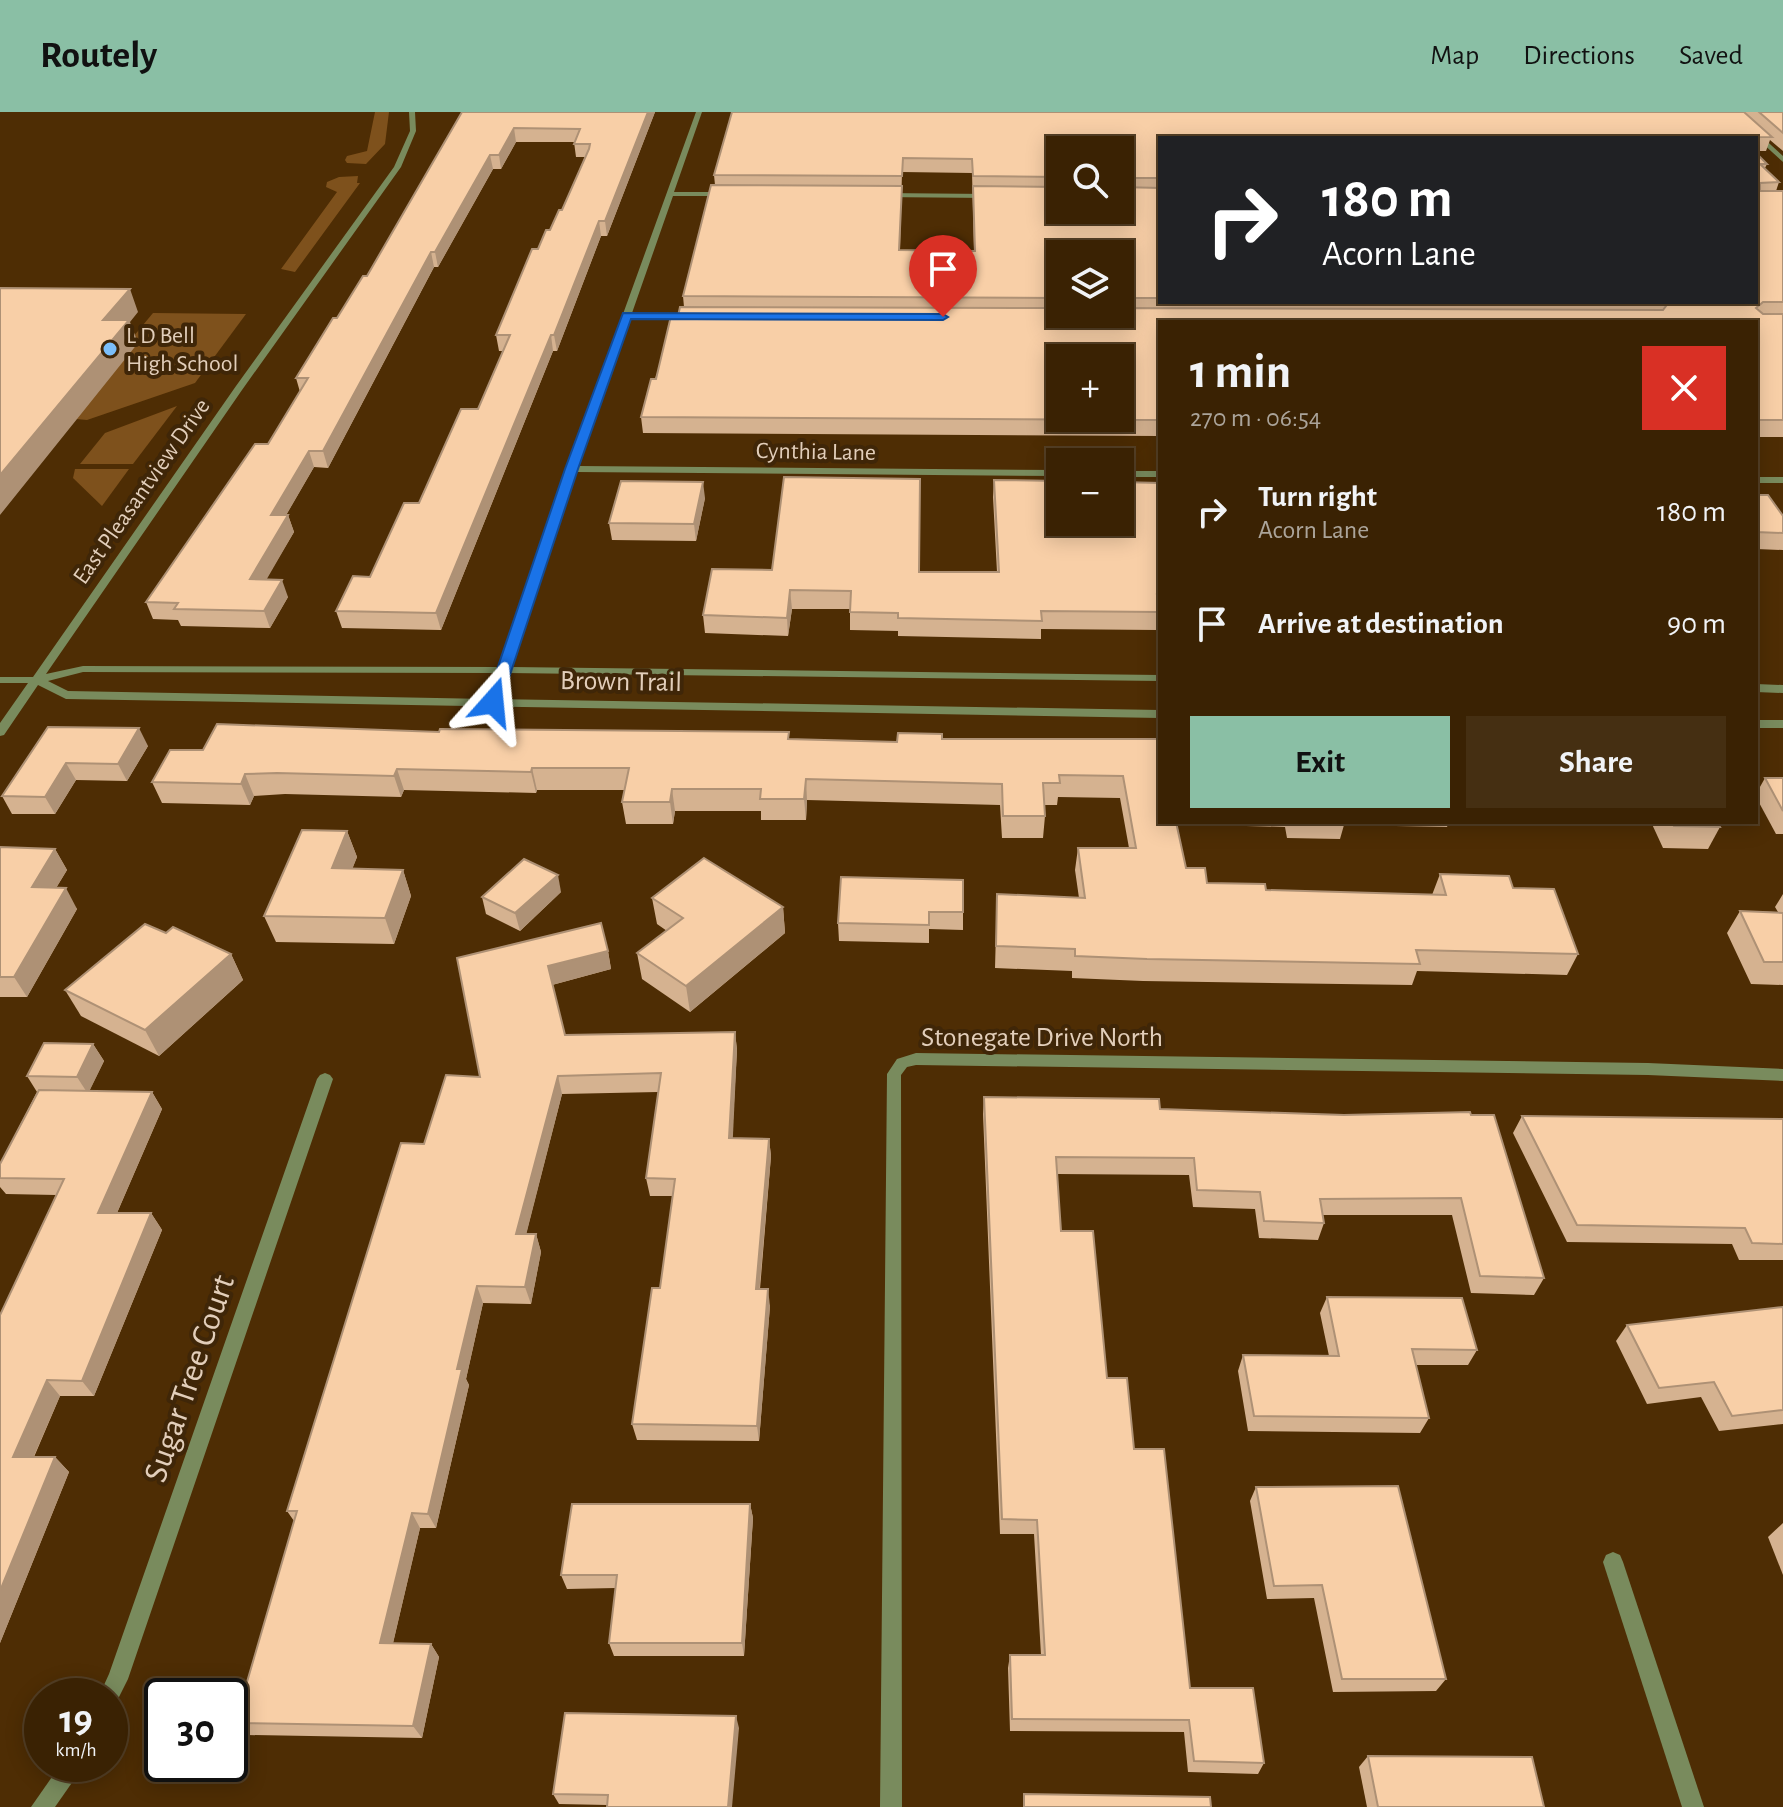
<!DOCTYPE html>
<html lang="en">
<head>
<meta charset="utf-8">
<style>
  :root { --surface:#3a2203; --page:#452f12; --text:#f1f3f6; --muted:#aba49a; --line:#543f25; --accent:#8abfa5 }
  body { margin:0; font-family:"Alegreya Sans",sans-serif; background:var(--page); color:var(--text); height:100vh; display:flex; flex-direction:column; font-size:30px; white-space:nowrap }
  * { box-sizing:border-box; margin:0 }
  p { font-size:26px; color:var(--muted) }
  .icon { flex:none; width:44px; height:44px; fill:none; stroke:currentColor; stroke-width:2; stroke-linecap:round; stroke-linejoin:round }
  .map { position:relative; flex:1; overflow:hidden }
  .side { position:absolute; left:1158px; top:208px; width:600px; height:504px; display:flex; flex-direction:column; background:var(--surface); border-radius:0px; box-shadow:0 4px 20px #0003,0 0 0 2px var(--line) }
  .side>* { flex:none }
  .hud { position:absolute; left:1158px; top:24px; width:600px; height:168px; border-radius:0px; box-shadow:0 4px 20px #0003,0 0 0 2px var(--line); background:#202124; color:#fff; overflow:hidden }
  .buttons { position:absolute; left:1046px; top:24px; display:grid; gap:16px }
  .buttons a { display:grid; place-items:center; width:88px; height:88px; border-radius:0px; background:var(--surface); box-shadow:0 4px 20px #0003,0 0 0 2px var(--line); font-size:40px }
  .speed { position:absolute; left:24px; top:1566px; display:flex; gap:16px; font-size:40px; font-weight:700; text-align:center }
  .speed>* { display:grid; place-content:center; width:104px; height:104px; border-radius:50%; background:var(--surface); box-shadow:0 4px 20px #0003,0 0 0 2px var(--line); line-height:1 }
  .speed small { font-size:20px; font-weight:400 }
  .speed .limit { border:4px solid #111; border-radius:12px; background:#fff; color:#111 }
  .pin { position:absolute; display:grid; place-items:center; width:68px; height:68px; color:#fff; margin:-82px -34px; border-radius:50% 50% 50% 0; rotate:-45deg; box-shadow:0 0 8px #0007 }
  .pin .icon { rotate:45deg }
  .me { position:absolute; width:88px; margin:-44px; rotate:18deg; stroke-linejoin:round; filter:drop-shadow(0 0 6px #0008) }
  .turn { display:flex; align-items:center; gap:28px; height:168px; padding:0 32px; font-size:36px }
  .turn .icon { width:104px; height:104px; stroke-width:2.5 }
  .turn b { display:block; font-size:56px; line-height:68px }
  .round { display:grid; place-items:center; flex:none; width:84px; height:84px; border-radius:0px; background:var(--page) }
  .summary { display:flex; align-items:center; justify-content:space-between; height:136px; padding:0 32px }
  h1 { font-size:48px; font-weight:600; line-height:60px }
  .primary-button { display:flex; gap:16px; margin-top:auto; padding:16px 32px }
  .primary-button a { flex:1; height:92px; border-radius:0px; background:var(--accent); color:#111; font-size:32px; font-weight:600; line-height:92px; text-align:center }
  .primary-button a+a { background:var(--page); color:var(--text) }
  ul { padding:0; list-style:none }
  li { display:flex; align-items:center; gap:24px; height:112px; padding:0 32px }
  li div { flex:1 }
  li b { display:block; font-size:30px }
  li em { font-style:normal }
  header { display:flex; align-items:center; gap:48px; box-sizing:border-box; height:112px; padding:0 40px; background:var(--accent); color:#111 }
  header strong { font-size:38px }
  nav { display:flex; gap:44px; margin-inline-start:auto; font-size:28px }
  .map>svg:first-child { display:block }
</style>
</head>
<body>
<header>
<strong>Routely</strong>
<nav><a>Map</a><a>Directions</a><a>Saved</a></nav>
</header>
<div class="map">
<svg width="1783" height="1695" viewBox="0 0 1783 1695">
  <rect width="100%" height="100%" fill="#4e2d04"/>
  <g fill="#7e511c">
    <path d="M375 0H389L385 32 366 52 347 51 345 48 347 44 367 39Z"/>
    <path d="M358 64 357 71H360L295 160 281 157 337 80 326 75 327 70 339 65Z"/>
    <path d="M153 201 246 202 195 271 87 308 76 307 128 231Z"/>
    <path d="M177 294 133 352H80L105 321Z"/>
    <path d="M75 357H129L102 394 73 366Z"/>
  </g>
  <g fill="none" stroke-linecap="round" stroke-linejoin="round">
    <g fill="#798b5d" fill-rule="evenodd">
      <path d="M409 0H415L416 19 401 55 242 278 46 562 83 554 499 555 567 357 696 0H702L674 80H725L729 82 725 84H673L632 201H695L699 204 695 207H630L578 354 1060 358V364L576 360 511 555 1160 563V569L508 561 500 587 1160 598V606L66 587 38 573 4 623 0 624V611L28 571H0V565H33L236 274 394 55 410 19ZM83 560 497 561 488 587 68 579 48 569Z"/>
      <path d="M1728 0H1735L1783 44V50Z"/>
      <path d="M882 81 989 82 993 84 989 86 879 85 878 83Z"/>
      <rect x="1120" y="359" width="40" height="6"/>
      <rect x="1756" y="365" width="27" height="6"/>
      <path d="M1756 572 1783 573V581L1756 580Z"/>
      <rect x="1756" y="608" width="27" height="8"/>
      <path d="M916 941 1648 951 1783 957V969L1648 963 916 953 907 955 901 963 902 1695H880L887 962 897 947Z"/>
      <path d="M325 961 330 963 333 967 128 1567 116 1591 110 1594V1584H99L109 1562 317 967 320 963Z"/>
      <path d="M1613 1440 1620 1443 1623 1450 1704 1695H1682L1603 1450 1606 1443Z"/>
      <path d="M61 1652H85L55 1695H31Z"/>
    </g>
  </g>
  <g fill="#d5b290" fill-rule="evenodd">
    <path d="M462 0H655L607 124H601L557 239H553L441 518 342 516 336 499 370 465 419 391 478 297 503 239H499L496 223 538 137 562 98 585 45H576L574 30H516L501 57H493L438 155H434L328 356 314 355 286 403H288L294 420 266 467 288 485 270 516 181 514 178 508 153 507 146 490 268 332 300 280 296 266 367 164Z"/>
    <path d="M732 0H1783V39L1770 28 1766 39H1756V26H1160V190H1756V41L1767 52 1765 56 1779 70 1776 79H1783V325H1756V210H1160V324L643 321 641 305 678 204 684 195 683 184 715 73 714 63ZM1060 38 1120 98H1060ZM902 60 972 61 974 139 900 138ZM1060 142H1120V202H1060Z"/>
    <path d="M994 368 1160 371V502L1158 518 1041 517V527L898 524V519L850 518V497H792L788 524 705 521 703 503 712 457 997 460 993 385Z"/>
    <path d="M1756 383 1783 404V438L1756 437Z"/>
    <path d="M705 386 696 429 612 428 609 411Z"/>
    <path d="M48 615 148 634 127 669 76 668 55 702H12L2 684Z"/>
    <path d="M439 620 897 630 942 627H1160V710H1449L1447 715 1344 713 1340 727 1287 726 1285 715 1177 712 1186 756 1207 771 1266 778 1432 783 1440 762 1513 776 1578 842 1567 863 1417 859 1412 873 1143 869 1072 866V859L995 856 997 782 1079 786 1075 758 1078 736H1129L1120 686 1058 685 1057 693H1044L1045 704 1043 726H1002L1000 693 807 688 806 708H761V699H675L673 712H626L622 690 625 678H537L536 681 404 678 401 685 285 682 254 684 250 693 162 691 152 670 203 638Z"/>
    <path d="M1765 666H1783V722H1776L1756 685V682Z"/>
    <path d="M1651 710H1717L1720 715 1708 737 1663 736Z"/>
    <path d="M347 719 357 745 352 757 403 758 411 784 394 832 276 830 264 804Z"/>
    <path d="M0 735 55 737 67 758 56 776 77 797 27 885H0Z"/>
    <path d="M841 765 963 800V818L929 817V831L839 829 838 811Z"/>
    <path d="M561 780 520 819 486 802 482 785Z"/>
    <path d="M1783 782V873L1751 872 1727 821 1740 799 1778 800 1775 795Z"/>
    <path d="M652 786 783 795 785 821 690 900 642 867 637 841 667 819 657 812Z"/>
    <path d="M166 821 231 842 243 868 159 944 81 904 65 878Z"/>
    <path d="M608 839 611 857 552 873 565 923 735 920 737 938 732 1026 769 1027 771 1044 760 1177 770 1194 759 1329 637 1328 632 1312 660 1176 673 1084H650L646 1066 658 980 562 982 526 1122H536L541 1140 531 1192 483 1191 466 1267 469 1273 436 1416H420L393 1531 431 1532 439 1545 422 1626 247 1623 235 1611 294 1409 287 1399 424 1032 480 965 457 846Z"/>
    <path d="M93 932 104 949 89 979 152 980 162 997 117 1101H151L162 1118 94 1284H60L34 1345H55L69 1360 0 1531V1203L56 1083 6 1082 0 1075V1052L37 980 27 964Z"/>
    <path d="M984 985 1160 997 1344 1003 1470 1000 1544 1166 1534 1183 1471 1181 1452 1103H1323L1324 1111 1318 1128 1259 1126 1255 1097 1193 1095 1189 1063 1057 1062 1061 1119 1107 1266 1134 1337 1190 1576 1264 1651 1258 1662 1188 1660 1184 1620 1010 1619 1008 1556 1010 1543H1041L1034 1422H1000L983 1002Z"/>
    <path d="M1522 1004 1783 1007V1148H1739L1732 1132 1567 1130 1513 1021Z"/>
    <path d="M1327 1185 1477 1238 1468 1253H1416L1429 1306 1420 1321 1248 1319 1238 1259 1243 1243 1329 1244 1320 1201Z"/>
    <path d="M1783 1195V1312L1719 1319 1701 1285 1647 1292 1616 1229 1627 1213Z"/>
    <path d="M1256 1375 1446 1567 1436 1579 1333 1580 1314 1486 1267 1487 1250 1389Z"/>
    <path d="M750 1392 753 1406 744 1544H614L609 1531 616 1476 567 1477 561 1463Z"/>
    <path d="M1783 1411V1463L1768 1425Z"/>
    <path d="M739 1616 607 1693 559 1692 553 1682Z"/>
    <path d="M1368 1644 1544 1695H1367L1359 1655Z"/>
  </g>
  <g fill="#ae9175">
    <path d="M648 0H655L607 124 605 109Z"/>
    <path d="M514 16 516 30 501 57 499 43Z"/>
    <path d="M490 43 493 57 438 155 435 140Z"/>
    <path d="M599 109 601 124 557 239 554 223Z"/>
    <path d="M431 140 434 155 328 356 323 339Z"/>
    <path d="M130 177 138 200 130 210 138 231 0 403V363L103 208Z"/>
    <path d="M551 223 553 239 441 518 436 501Z"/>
    <path d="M309 339 314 355 277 419 271 403Z"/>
    <path d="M703 370 705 386 696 429 694 412Z"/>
    <path d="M288 403 294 420 257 484 250 467Z"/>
    <path d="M282 468 288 485 270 516 264 499Z"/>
    <path d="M790 478 792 497 788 524 787 506Z"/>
    <path d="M139 616 148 634 127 669 118 652Z"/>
    <path d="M66 651 76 668 55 702 45 685Z"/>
    <path d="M532 656 537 678 536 681 531 660Z"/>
    <path d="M397 657 404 678 401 685 394 664Z"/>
    <path d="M245 662 254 684 250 693 241 672Z"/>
    <path d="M806 667 807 688 806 708 804 687Z"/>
    <path d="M672 677 675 699 673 712 670 690Z"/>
    <path d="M347 719 357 745 342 783 332 756Z"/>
    <path d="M55 737 67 758 44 796 32 775Z"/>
    <path d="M403 758 411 784 394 832 385 806Z"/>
    <path d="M558 763 561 780 520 819 515 801Z"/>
    <path d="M66 776 77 797 27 885 14 865Z"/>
    <path d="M783 795 785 821 690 900 686 874Z"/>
    <path d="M608 839 611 857 552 873 548 854Z"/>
    <path d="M231 842 243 868 159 944 145 918Z"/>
    <path d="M735 920 737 938 732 1044 729 1026Z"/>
    <path d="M93 932 104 949 88 982 77 965Z"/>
    <path d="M558 964 562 982 522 1139 516 1122Z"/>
    <path d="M152 980 162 997 110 1117 98 1101Z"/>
    <path d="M769 1027 771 1044 758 1194 756 1177Z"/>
    <path d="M151 1101 162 1118 94 1284 82 1269Z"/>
    <path d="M536 1122 541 1140 531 1192 525 1175Z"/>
    <path d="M477 1174 483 1191 466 1267 469 1273 436 1416 428 1402 457 1257Z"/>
    <path d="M768 1177 770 1194 759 1329 757 1314Z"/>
    <path d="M47 1268 60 1284 27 1360 13 1345Z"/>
    <path d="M55 1345 69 1360 0 1531V1479Z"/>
    <path d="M750 1392 753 1406 744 1544 742 1531Z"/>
    <path d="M412 1401 420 1416 390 1544 380 1531Z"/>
    <path d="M431 1532 439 1545 422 1626 413 1614Z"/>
    <path d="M736 1604 739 1616 732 1695H728Z"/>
  </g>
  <g fill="#f8cfa7" stroke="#ae9175" stroke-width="2" fill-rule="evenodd">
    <path d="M462 0H648L605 109H599L554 223H551L436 501 336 499 353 464 370 465 404 391H419L461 297H478L510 223H496L532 137H538L546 118H550L559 98H562L589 37 590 32H574L580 17 514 16 499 43H490L435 140H431L323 339H309L271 403H288L250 467 282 468 264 499 174 497 178 491 146 490 255 332H268L308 266H296L333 206H337L363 164H367Z"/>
    <path d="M732 0H1744L1772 25 1160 26V66H1122L1120 72V38H1060V65L973 64 972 47 903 46 902 64 714 63Z"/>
    <path d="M1759 0H1783V21Z"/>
    <path d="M1756 41 1767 52H1760L1779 70 1760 71V79H1783V190H1763L1756 196 1763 202H1783V308H1756V210H1160V308L641 305 651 267H656L671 204H678L680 195 1060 196V202H1120V196L1663 198 1666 194 1660 190H1756ZM1060 246H1120V306H1060Z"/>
    <path d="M711 73 902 74 899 138 975 139 973 74 1060 75V98H1120V75L1160 76V186H1120V142H1060V186L683 184Z"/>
    <path d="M0 176 130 177 103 208H129L0 363Z"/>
    <path d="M784 365 920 367 919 460H999L994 368 1060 369V410H1120V370L1160 371V484L1157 483 1160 500 1041 499 1042 509 898 506V501L850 500 851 479 790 478 787 506 703 503 712 457 772 458Z"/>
    <path d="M621 369 703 370 694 412 609 411Z"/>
    <path d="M1756 383H1768L1783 404V421L1756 420Z"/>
    <path d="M217 612 439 620 440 617 789 620 788 627 897 630 898 621 942 622V627H1160V710H1176L1186 756H1205L1207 771 1265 772 1266 778 1446 783 1440 762 1509 764 1513 776 1554 777 1578 842 1416 838 1420 852 1147 847 1075 844V837L996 834 997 782 1085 786 1078 736H1136L1123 664 1059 663 1060 671H1043L1045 704H1003L1002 672 806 667 804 687H760L761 677H672L670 690H622L629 656H532L531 660 397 657 394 664 277 661 245 662 241 672 152 670 170 638H203Z"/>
    <path d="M48 615 139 616 118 652 66 651 45 685 2 684Z"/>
    <path d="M1765 666H1783V699Z"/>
    <path d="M1672 710H1717L1720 715 1674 714Z"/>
    <path d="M302 718 347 719 332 756 403 758 385 806 264 804Z"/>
    <path d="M0 735 55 737 32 775 66 776 14 865H0Z"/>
    <path d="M704 746 783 795 686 874 637 841 683 806 652 786Z"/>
    <path d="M524 747 558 763 515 801 482 785Z"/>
    <path d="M841 765 963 768V800H929V813L838 811Z"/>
    <path d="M1740 799 1783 801V850H1764Z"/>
    <path d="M601 811 608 839 548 854 565 923 735 920 729 1026 769 1027 756 1177H768L757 1314 632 1312 652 1176H660L675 1067 646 1066 661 961 558 964 516 1122H536L525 1175 477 1174 457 1257H462L428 1402 412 1401 380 1531 431 1532 413 1614 235 1611 297 1399H287L401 1031 424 1032 446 963 480 965 457 846Z"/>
    <path d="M145 812 166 821 173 815 231 842 145 918 65 878Z"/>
    <path d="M44 931 93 932 77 965 27 964Z"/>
    <path d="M39 978 152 980 98 1101H151L82 1269 47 1268 13 1345H55L0 1479V1203L64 1067 0 1066V1052Z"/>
    <path d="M984 985 1159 987 1160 997 1344 1003 1470 1000 1471 1003H1494L1544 1166 1480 1164 1461 1086 1320 1087 1324 1111 1264 1109 1260 1080 1197 1078 1194 1046 1056 1045 1061 1119H1093L1107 1266H1127L1134 1337H1164L1190 1576H1253L1264 1651 1194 1649 1189 1608 1012 1607 1010 1543H1045L1037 1408 1002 1407Z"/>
    <path d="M1522 1004 1783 1007V1132L1752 1131 1745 1116 1577 1113Z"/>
    <path d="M1327 1185 1462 1186 1477 1238 1412 1237 1429 1306 1254 1304 1243 1243 1339 1244Z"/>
    <path d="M1783 1195V1298L1732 1304 1714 1270 1659 1276 1627 1213Z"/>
    <path d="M1398 1374 1446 1567H1342L1322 1473 1274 1474 1256 1375Z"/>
    <path d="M572 1392H750L742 1531H609L617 1463H561Z"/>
    <path d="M565 1601 736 1604 728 1695H607L608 1683 553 1682Z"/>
    <path d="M1368 1644 1532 1645 1544 1695H1378Z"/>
    <path d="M1024 1682 1210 1685 1211 1695H1024Z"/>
  </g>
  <path fill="#1a73e8" stroke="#114b97" stroke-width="2" d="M623 201 943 202 948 205 943 208 631 207 578 357 501 590 493 595 488 594 486 590 565 357Z"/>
  <circle fill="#7bbef9" stroke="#3f2608" stroke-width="3" cx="110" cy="237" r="8"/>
  <g text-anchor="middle" stroke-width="8" stroke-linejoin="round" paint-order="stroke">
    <g font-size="24" fill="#e2ceba" stroke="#3f2608" text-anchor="start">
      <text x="126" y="231">L D Bell<tspan x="126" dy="28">High School</tspan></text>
    </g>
    <g font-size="24" fill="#e2ceba" stroke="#3f2608">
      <text transform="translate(816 339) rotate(1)" y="8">Cynthia Lane</text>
      <text transform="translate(141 379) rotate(-55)" y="8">East Pleasantview Drive</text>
    </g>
    <g font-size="28" fill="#e2ceba" stroke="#3f2608">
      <text transform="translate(621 568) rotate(1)" y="10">Brown Trail</text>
      <text x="1042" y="934">Stonegate Drive North</text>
    </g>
    <g font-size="34" fill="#e2ceba" stroke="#3f2608">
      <text transform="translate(188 1266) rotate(-71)" y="12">Sugar Tree Court</text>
    </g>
  </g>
</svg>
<div class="buttons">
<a><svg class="icon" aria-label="search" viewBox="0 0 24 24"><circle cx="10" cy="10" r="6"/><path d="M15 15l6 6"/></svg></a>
<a><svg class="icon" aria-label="layers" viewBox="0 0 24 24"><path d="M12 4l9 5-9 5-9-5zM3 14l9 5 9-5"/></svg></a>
<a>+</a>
<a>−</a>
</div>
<div class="speed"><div>19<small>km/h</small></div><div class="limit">30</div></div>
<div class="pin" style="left:943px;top:205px;background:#d93025"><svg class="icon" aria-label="arrive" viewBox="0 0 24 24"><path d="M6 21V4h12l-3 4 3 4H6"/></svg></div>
<svg class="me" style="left:493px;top:590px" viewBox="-20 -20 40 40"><path d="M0-17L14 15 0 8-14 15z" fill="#1a73e8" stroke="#fff" stroke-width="4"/></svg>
<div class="hud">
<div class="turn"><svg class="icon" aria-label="right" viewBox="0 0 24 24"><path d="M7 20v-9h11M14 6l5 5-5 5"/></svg><div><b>180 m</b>Acorn Lane</div></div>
</div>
<section class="side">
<div class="summary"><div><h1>1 min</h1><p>270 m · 06:54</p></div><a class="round" style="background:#d93025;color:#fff"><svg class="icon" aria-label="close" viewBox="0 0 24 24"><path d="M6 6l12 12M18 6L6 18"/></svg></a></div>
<ul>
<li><svg class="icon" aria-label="right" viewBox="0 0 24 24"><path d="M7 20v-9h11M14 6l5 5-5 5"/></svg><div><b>Turn right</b><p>Acorn Lane</p></div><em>180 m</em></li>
<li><svg class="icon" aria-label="arrive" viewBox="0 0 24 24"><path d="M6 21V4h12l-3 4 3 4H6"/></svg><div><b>Arrive at destination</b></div><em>90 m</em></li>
</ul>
<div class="primary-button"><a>Exit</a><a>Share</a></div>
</section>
</div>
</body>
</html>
